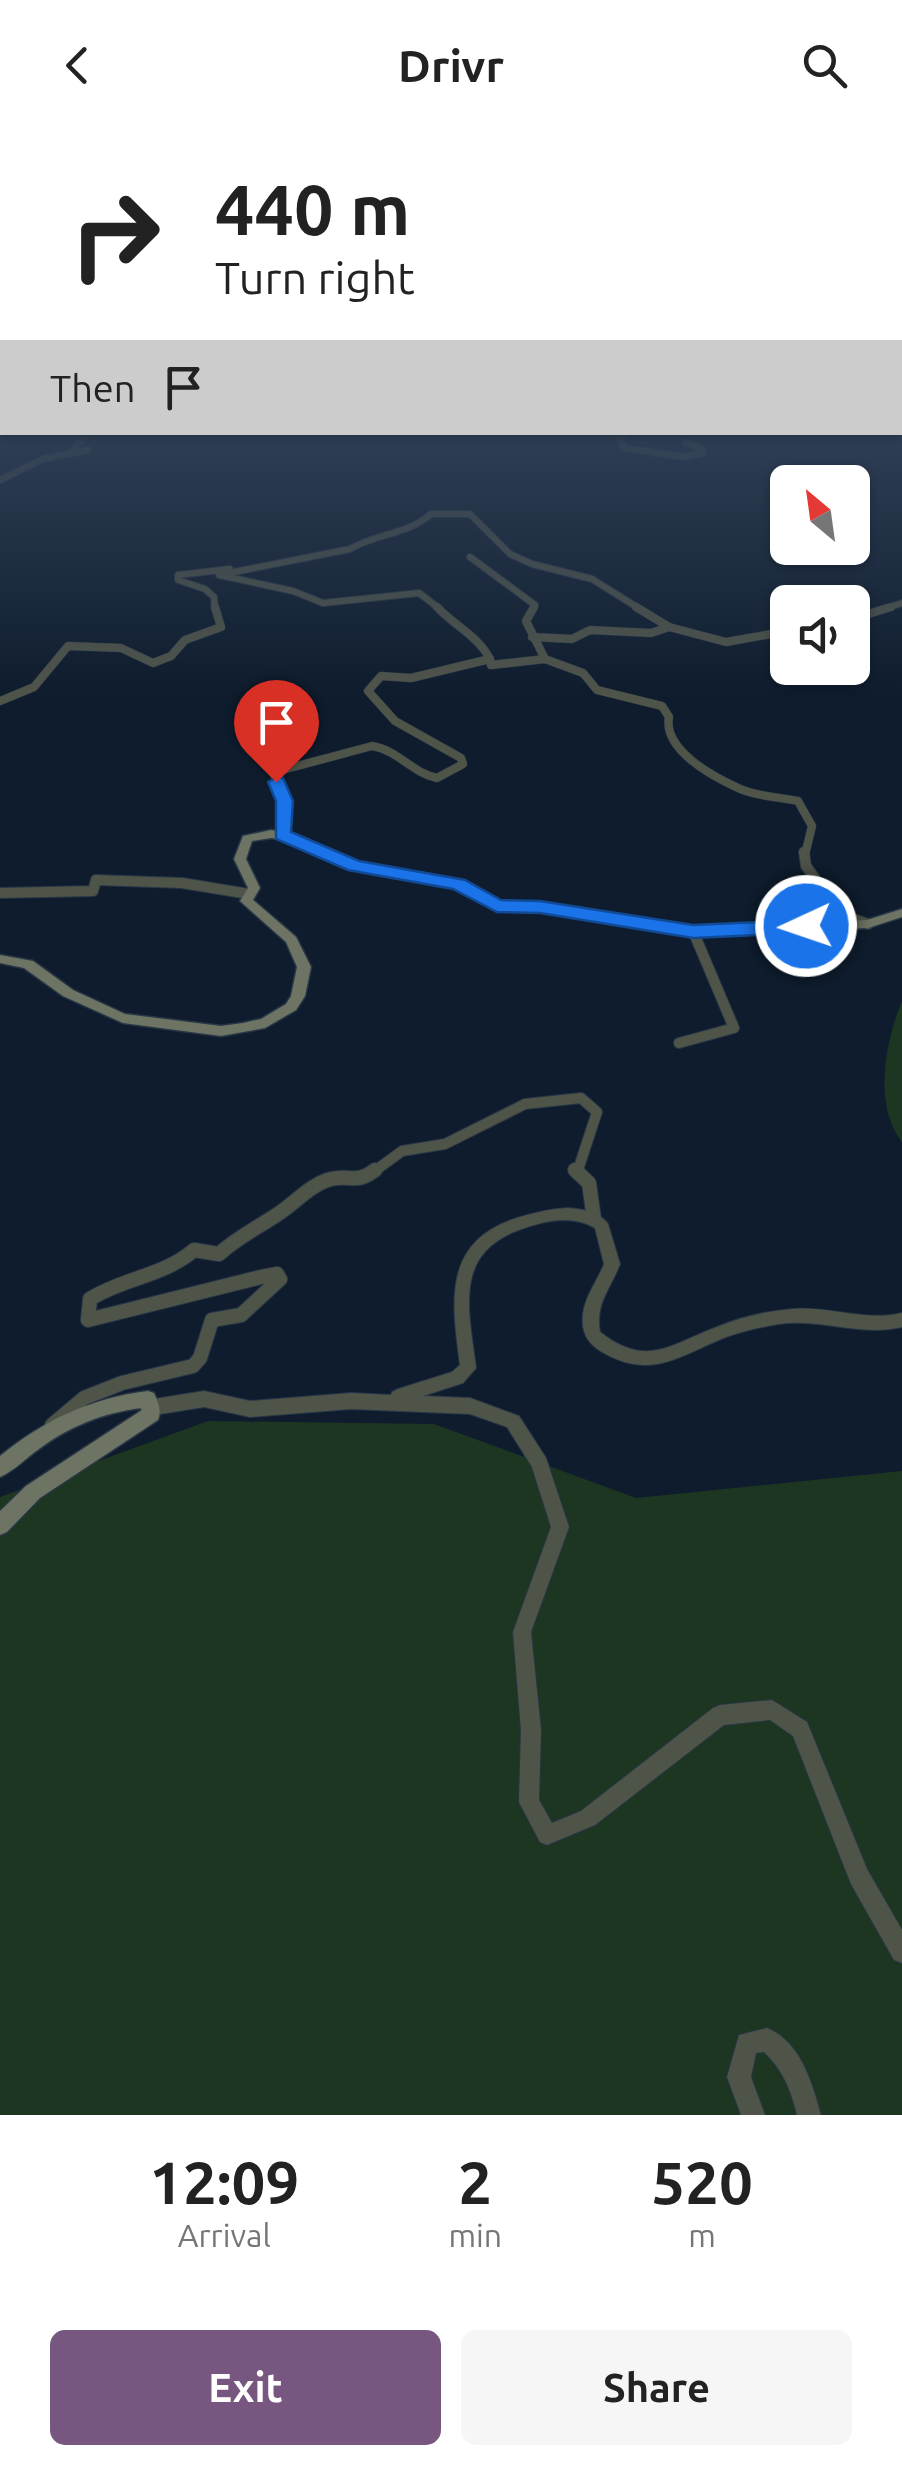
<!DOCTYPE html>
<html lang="en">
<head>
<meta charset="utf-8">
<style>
  :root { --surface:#fff; --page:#f6f6f6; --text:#222; --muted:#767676; --accent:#775780 }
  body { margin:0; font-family:Ubuntu,sans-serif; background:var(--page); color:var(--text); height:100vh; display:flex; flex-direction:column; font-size:38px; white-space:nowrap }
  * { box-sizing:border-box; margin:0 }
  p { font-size:32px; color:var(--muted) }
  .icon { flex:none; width:55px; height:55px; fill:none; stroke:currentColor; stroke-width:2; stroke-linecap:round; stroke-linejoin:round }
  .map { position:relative; height:1985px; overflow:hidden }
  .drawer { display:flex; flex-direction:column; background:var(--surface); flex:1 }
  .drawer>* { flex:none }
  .guide { position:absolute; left:0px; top:0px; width:902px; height:305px; box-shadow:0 2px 8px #0004; background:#fff; color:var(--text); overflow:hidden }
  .needle { width:65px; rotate:331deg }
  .controls { position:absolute; left:770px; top:335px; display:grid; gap:20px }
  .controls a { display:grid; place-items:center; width:100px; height:100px; border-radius:15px; background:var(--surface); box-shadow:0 2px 8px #0004; font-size:50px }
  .pin { position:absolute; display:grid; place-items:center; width:85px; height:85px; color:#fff; margin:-102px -42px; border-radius:50% 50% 50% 0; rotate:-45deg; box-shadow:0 0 10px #0007 }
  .pin .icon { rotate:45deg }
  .me { position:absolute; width:110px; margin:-55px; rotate:267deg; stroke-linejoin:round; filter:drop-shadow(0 0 8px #0008) }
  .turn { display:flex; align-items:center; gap:35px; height:210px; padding:0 50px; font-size:45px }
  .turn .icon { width:130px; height:130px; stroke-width:2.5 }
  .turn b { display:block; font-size:70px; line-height:85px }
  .then { display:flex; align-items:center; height:95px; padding:0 50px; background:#0003; gap:20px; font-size:38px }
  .eta { display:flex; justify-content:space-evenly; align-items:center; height:170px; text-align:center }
  .eta b { font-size:60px; font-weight:700; line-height:70px }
  .button { display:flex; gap:20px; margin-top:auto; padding:20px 50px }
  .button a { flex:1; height:115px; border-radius:15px; background:var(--accent); color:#fff; font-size:40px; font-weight:700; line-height:115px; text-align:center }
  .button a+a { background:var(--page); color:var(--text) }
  header { display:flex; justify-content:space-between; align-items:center; height:130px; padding:0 50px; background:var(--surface); font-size:45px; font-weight:700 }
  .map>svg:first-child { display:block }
</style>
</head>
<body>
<header><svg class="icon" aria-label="back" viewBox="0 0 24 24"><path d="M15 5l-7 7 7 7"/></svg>Drivr<svg class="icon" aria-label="search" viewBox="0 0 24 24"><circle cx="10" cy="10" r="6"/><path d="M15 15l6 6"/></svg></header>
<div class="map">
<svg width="902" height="1985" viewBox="0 0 902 1985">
  <rect width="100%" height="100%" fill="#0e1c2d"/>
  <g fill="#1d3621">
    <path d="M902 871V1012C873 976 885 911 902 871Z"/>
    <path d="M208 1291 434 1294 636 1368 902 1341V1985H0V1367Z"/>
  </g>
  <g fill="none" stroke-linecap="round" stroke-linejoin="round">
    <defs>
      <g id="minor-far3">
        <path d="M626 302 620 309 624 318 684 327 703 323 701 318 686 313"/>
        <path d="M71 323 85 306 83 302"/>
        <path d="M0 350 43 329 88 320"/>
        <path d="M470 427 535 475 533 479"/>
        <path d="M215 479 214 467 205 459 178 450V445L230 439"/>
        <path d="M440 479 419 463 323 473 293 461 219 445 350 419C377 403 407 405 431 384H470L510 424 532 434 592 449 640 479"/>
        <path d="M883 479 902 473"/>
      </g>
      <g id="minor-far2">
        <path d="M534 477 526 491 545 529"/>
        <path d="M636 477 669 497 726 512 788 501"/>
        <path d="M852 489 891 477"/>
        <path d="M532 507 572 509 590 500 651 503 669 497"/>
        <path d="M490 529 491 535 545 529 583 543 597 560 662 576 669 587C663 619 710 645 736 657 753 666 779 667 798 671L812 696 805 725"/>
        <path d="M0 571 34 557 68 516 121 518 153 533 171 526 185 510 221 497 215 477"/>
        <path d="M282 705 284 671 274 644 286 639 372 616C398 620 412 643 437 648L463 634 461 628 395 591 368 561 381 546 411 548 490 529C478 506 455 496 437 477"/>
      </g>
      <g id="minor-far1">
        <path d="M804 722 806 736 819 754 827 780 868 794"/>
        <path d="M0 763 93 761 96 750 182 753 249 764"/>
        <path d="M679 913 734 898 693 801"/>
        <path d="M372 1043 402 1021 445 1014 525 974 581 968 597 982 577 1043"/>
      </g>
      <g id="minor">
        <path d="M575 1040 589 1053 594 1089"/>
        <path d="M52 1295 84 1268 122 1253 193 1236 200 1228 212 1190 241 1185 280 1149 277 1144 261 1147 88 1190 90 1169C123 1148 164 1146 194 1120L219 1124C238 1107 257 1098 278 1084 295 1073 311 1054 331 1049 351 1044 355 1055 375 1040"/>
      </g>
      <g id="tertiary">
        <path d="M568 1078C582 1079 600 1082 608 1094L620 1134C610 1160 595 1173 600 1202 647 1239 671 1214 717 1197 741 1187 767 1181 793 1179 830 1176 865 1192 902 1183V1197C861 1207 821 1188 779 1194 761 1197 743 1201 726 1207 681 1225 651 1251 602 1222 587 1213 581 1202 583 1184 585 1166 598 1150 604 1134L595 1098C576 1087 555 1089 534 1095 453 1117 467 1170 476 1238L463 1253 423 1266 470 1268 519 1286 546 1328 569 1397 531 1502 541 1600 539 1670 552 1693 581 1681 713 1578 720 1575 772 1570 807 1592 867 1739 902 1800V1833L894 1830 851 1754 793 1606 770 1590 724 1595 595 1695 547 1715 540 1712 519 1672 521 1600 513 1502 551 1397 532 1337 507 1297 470 1284 351 1279 250 1287 204 1277 148 1286 142 1283 140 1278 142 1273 148 1270 204 1261 250 1271 351 1263 391 1265 392 1262 398 1259 452 1242 460 1235C452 1174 442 1113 514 1089 532 1083 549 1079 568 1078Z"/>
        <path d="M767 1898C801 1912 812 1953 821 1985H797C791 1960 783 1940 764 1922L756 1923 751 1947 765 1985H741L727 1947 739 1905Z"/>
      </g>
      <g id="secondary">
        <path d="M271 700 298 705 358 733 463 751 500 772 540 773 693 797 867 790 902 779V787L868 798 693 805 540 781 497 780 456 757 351 739 291 711 271 708 252 711 246 729 260 758 253 770 296 807 311 837 305 866 296 880 265 898 221 906 123 893 63 866 24 838 0 833V825L33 831 73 860 125 884 221 896 243 893 261 889 286 874 291 866 297 837 286 812 240 771 248 758 234 729 243 706Z"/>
        <path d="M148 1261 154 1263C158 1272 162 1281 158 1290L40 1368 7 1402 0 1405V1381L26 1356 142 1280 141 1278C103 1283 70 1296 39 1319 26 1328 14 1341 0 1347V1326C44 1290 91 1268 148 1261Z"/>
      </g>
    </defs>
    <use href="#minor-far3" stroke="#283646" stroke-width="8"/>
    <use href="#minor-far2" stroke="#283646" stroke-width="9"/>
    <use href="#minor-far1" stroke="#283646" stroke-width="12"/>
    <use href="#minor" stroke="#283646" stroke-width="16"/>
    <use href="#tertiary" stroke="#283646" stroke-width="2"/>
    <use href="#secondary" stroke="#283646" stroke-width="3"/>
    <use href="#minor-far3" stroke="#4f5449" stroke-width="6"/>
    <use href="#minor-far2" stroke="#4f5449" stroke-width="8"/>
    <use href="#minor-far1" stroke="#4f5449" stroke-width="10"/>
    <use href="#minor" stroke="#4f5449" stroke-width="14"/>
    <use href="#tertiary" fill="#4f5449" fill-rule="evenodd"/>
    <use href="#secondary" fill="#6d7463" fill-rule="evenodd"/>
  </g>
  <linearGradient id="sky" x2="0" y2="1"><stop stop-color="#080f19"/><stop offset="0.51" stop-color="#304057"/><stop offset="1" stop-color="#304057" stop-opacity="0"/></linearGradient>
  <rect width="902" height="566" fill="url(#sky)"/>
  <path fill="#1a73e8" stroke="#114b97" stroke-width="2.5" d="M276 647 283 648 293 671 291 702 359 731 465 750 501 770 540 771 693 795 806 790 816 796 806 803 693 808 540 783 497 782 453 759 348 740 276 709V671L268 652Z"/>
</svg>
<div class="controls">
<a><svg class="needle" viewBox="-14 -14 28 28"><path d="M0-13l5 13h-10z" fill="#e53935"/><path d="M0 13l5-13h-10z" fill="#767676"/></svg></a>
<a><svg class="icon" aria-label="sound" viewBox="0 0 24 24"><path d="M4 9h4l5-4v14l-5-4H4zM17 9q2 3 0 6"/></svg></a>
</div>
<div class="pin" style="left:276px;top:652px;background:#d93025"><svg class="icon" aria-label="arrive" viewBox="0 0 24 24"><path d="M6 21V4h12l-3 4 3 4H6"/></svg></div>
<svg class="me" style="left:806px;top:796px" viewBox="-20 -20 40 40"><circle r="17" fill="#1a73e8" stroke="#fff" stroke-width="3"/><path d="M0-11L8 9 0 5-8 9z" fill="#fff"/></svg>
<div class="guide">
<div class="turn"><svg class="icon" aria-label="right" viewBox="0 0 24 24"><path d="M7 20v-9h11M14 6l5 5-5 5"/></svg><div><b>440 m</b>Turn right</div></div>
<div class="then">Then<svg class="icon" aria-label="arrive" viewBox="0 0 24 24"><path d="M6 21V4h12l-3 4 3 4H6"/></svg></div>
</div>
</div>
<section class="drawer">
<div class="eta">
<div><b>12:09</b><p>Arrival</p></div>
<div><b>2</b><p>min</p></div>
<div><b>520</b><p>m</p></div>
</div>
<div class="button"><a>Exit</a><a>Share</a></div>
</section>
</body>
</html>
